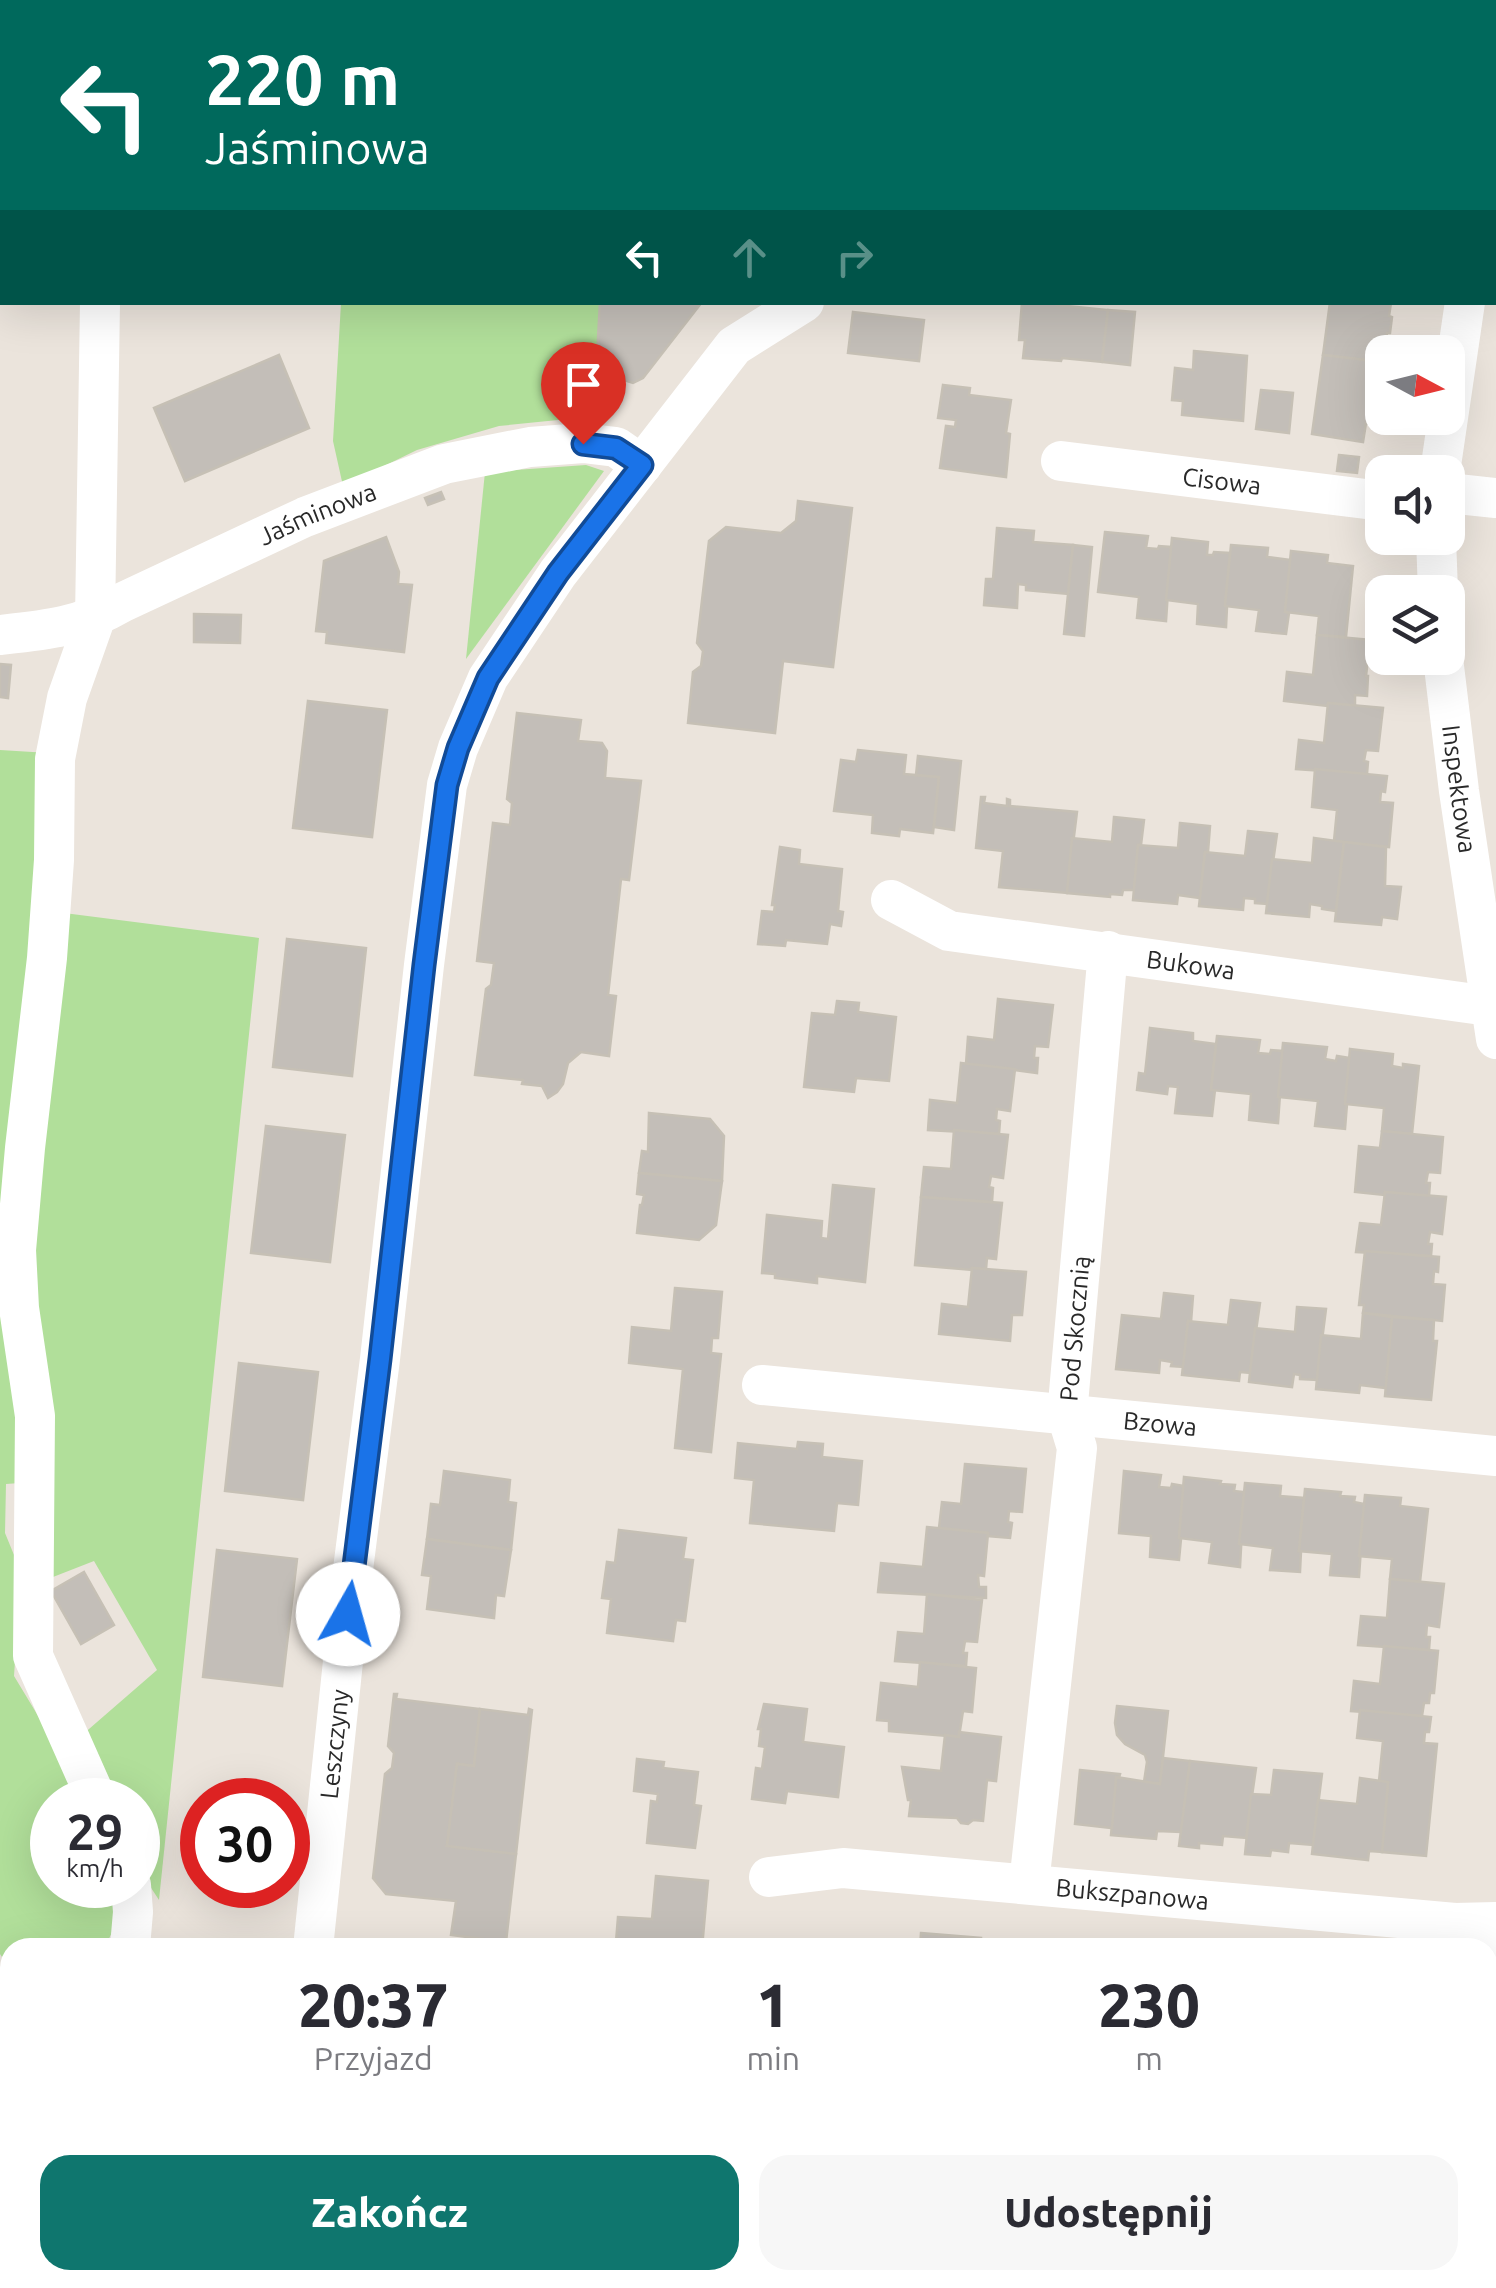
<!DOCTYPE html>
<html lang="pl">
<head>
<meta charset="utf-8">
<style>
  :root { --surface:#fff; --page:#f7f7f7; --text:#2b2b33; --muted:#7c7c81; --accent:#0f766e }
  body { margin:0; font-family:Ubuntu,sans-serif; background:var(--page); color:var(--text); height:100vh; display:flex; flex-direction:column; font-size:38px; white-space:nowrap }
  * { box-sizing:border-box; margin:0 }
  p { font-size:32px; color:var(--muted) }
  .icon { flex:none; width:55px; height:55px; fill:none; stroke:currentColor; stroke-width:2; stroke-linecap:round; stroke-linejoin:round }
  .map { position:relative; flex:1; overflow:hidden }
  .sheet { position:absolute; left:0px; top:1938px; width:1498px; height:352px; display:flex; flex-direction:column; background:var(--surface); border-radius:30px 30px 0 0; box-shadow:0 10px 40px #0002 }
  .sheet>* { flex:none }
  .hud { position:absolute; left:0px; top:0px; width:1498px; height:305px; box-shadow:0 10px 40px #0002; background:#00695c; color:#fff; overflow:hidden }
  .needle { width:65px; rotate:97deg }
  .buttons { position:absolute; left:1365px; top:335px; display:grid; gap:20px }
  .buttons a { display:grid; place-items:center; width:100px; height:100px; border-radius:20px; background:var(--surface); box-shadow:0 10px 40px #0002; font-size:50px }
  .speed { position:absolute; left:30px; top:1778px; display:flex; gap:20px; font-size:50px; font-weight:700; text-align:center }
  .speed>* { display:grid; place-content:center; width:130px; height:130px; border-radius:50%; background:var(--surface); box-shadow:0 10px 40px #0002; line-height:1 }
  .speed small { font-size:25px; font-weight:400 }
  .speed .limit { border:15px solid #d22; background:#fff; color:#111 }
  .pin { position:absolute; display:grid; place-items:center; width:85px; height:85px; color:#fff; margin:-102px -42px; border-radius:50% 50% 50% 0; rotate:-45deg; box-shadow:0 0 10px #0007 }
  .pin .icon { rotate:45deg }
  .me { position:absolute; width:110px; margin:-55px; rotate:7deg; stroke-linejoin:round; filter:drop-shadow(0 0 8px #0008) }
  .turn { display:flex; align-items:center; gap:35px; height:210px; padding:0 40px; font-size:45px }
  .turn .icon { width:130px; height:130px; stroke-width:2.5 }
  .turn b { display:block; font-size:70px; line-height:85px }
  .lanes { display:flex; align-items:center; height:95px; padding:0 40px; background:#0003; justify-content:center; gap:50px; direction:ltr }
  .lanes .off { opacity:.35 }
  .eta { display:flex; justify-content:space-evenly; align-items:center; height:170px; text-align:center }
  .eta b { font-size:60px; font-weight:800; line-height:70px }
  .primary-button { display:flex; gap:20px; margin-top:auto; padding:20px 40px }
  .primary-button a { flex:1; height:115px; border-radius:30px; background:var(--accent); color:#fff; font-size:40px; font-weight:800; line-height:115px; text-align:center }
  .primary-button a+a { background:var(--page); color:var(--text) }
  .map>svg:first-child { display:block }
</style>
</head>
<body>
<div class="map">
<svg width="1496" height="2288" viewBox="0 0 1496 2288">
  <rect width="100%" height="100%" fill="#ebe4dc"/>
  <g fill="#b1df9a">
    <path d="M359 0H1040L1038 2H359Z"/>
    <path d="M341 303H600L592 412 583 421 558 420 499 426 417 450 343 486 333 441Z"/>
    <path d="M586 465 604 471 466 659 485 472Z"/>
    <path d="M0 750 49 753 18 1371 20 1483 6 1484 5 1533 21 1572 14 1676 75 1777 84 1800H52V1885H112L115 1926 105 1947 10 1948V1969L0 1954Z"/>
    <path d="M64 913 259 938 159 1900 138 1868V1800H103L74 1742 157 1670 94 1561 53 1577 26 1288Z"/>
    <path d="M1496 2027V2288H1479V2280H1488V2157Z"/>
    <path d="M119 2280H272V2288H118Z"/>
    <path d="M484 2280H773L772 2288H483Z"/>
  </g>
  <path fill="#c3e696" d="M537 0H916L915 2H537Z"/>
  <g fill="#c3beb8" stroke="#c6c0b5" stroke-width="2.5">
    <path d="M600 302H702L643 378 633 383 624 380 612 390 605 375 606 357H597Z"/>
    <path d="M1022 302H1058L1057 305 1108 310 1102 362 1062 358 1061 361 1023 358 1025 340H1019Z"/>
    <path d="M1330 302 1391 303 1389 316 1392 317 1390 333H1387L1385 347 1377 346 1374 361 1323 355Z"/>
    <path d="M1108 310 1135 312 1130 365 1102 362Z"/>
    <path d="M853 312 924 320 919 361 848 353Z"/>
    <path d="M1194 351 1247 356 1243 421 1182 415 1183 401 1172 400 1175 368 1193 370Z"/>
    <path d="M279 355 309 428 185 481 154 408Z"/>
    <path d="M1323 355 1374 361 1372 378 1380 379 1378 394 1381 395 1374 425 1366 423 1363 442 1312 434Z"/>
    <path d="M943 385 970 388 969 395 1011 400 1006 433 1010 434 1006 477 940 468 946 426 955 427 956 420 938 418Z"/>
    <path d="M1261 390 1293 393 1289 433 1256 429Z"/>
    <path d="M1339 455 1359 457 1357 473 1337 471Z"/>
    <path d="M441 492 444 499 428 505 425 498Z"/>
    <path d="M798 501 852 508 833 667 783 661 775 733 688 723 693 672 701 666 703 651 697 643 709 541 726 527 781 533 796 521Z"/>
    <path d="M997 528 1034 531 1033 542 1073 545 1068 594 1026 590V585L1018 584 1017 608 984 605 986 579H993Z"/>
    <path d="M1105 532 1148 536 1146 548 1158 549 1159 546 1171 547 1166 621 1137 618 1139 597 1098 592Z"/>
    <path d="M386 537 399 572 398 584 412 585 404 652 326 643 327 632 316 631 324 561Z"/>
    <path d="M1172 538 1208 542 1207 555H1213L1214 552 1230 553 1225 606 1227 607 1226 627 1197 624 1198 604 1166 600Z"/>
    <path d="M1073 545 1092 547 1084 636 1064 634Z"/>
    <path d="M1231 545 1268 548 1267 557 1291 560 1285 612 1289 613 1286 634 1256 631 1259 610 1225 606Z"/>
    <path d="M1291 551 1328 555 1327 563 1353 566 1346 637 1317 635 1319 616 1285 612Z"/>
    <path d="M194 614 241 615 240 643 194 642Z"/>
    <path d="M1317 635 1370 640 1366 676H1368L1367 696 1355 695V706L1328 703 1327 706 1284 701 1287 672 1313 675Z"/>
    <path d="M0 664 11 665 8 698 0 697Z"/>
    <path d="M308 701 387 710 372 837 293 828Z"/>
    <path d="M1328 703 1383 708 1378 751 1366 750 1364 761 1368 762 1367 774 1296 769 1299 740 1324 743Z"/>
    <path d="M517 713 581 720 578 741 602 743 607 751 605 778 641 781 629 880 621 879 608 995 616 996 609 1056 581 1052 568 1063 563 1084 557 1092 548 1098 542 1086 522 1084 523 1080 475 1075 486 989 491 985 494 963 477 961 493 823 510 825 512 803 507 799Z"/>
    <path d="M858 750 906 755 904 774 939 777 933 833 900 829 899 836 872 833 873 815 834 811 841 760 856 762Z"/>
    <path d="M918 756 961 761 954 830 934 827 939 777 916 775Z"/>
    <path d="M1315 769 1387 776 1385 792 1381 791 1380 802 1393 803 1389 847 1334 841 1337 810 1312 807Z"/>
    <path d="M981 797H985L984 803 1007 806V799L1010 800V806L1077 812 1067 893 999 887 1003 851 976 848Z"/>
    <path d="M1114 817 1144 820 1141 845H1138L1134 890H1123L1122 895 1110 894V897L1067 893 1072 838 1112 842Z"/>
    <path d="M1180 823 1210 826 1208 852H1205L1200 898 1178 895 1177 904 1133 900 1138 845 1178 848Z"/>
    <path d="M1248 831 1277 834 1267 904 1255 903V899L1244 898 1243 910 1199 906 1205 852 1245 856Z"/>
    <path d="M1314 838 1344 842 1336 911 1322 909V906L1310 904 1309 917 1266 913 1272 859 1312 863Z"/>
    <path d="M1344 842 1386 847 1385 886 1401 887 1397 919 1382 917 1381 925 1335 921Z"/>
    <path d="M780 847 800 850 799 864 842 869 838 911 843 912 841 926 830 924 827 944 786 940 785 946 758 944 762 911 774 912 775 905H772Z"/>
    <path d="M287 939 366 948 352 1076 273 1067Z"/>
    <path d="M998 999 1053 1005 1048 1047 1035 1046 1034 1058H1038L1037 1073 966 1064 968 1037 994 1040Z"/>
    <path d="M837 1001 859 1003 858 1012 896 1017 889 1081 856 1078 854 1092 804 1087 812 1013 835 1015Z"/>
    <path d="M1150 1028 1193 1033V1041L1216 1044 1211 1090H1215L1212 1116 1175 1113 1178 1087 1168 1086 1167 1094 1137 1090 1139 1073 1145 1074Z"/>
    <path d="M1217 1036 1260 1040 1258 1053 1270 1054 1271 1050 1283 1051 1278 1123 1249 1120 1251 1094 1211 1090Z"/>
    <path d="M1283 1043 1327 1047 1325 1059 1336 1061 1337 1056 1350 1058 1345 1104H1347L1345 1129 1315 1126 1318 1101 1278 1097Z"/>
    <path d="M1350 1049 1393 1054 1392 1066 1403 1068V1064L1419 1066 1412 1134 1382 1131 1384 1108 1345 1104Z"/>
    <path d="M961 1063 1015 1069 1010 1111 997 1109 996 1120 1000 1121 999 1134 928 1130 930 1100 957 1103Z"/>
    <path d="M649 1113 710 1119 724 1136 722 1181 639 1173 642 1151 648 1152Z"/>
    <path d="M266 1126 345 1135 330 1262 251 1253Z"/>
    <path d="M954 1130 1008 1135 1003 1178 991 1176 989 1187 993 1188 992 1202 921 1197 924 1167 951 1169Z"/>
    <path d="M1382 1131 1443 1137 1440 1173 1428 1172 1426 1183H1430L1429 1196 1385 1192 1384 1195 1355 1192 1359 1146 1380 1148Z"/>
    <path d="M639 1173 722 1181 716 1225 699 1240 637 1233 640 1205H642L644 1195 637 1194Z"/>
    <path d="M833 1185 874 1189 865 1282 817 1276V1283L775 1278V1274L762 1273 767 1215 822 1221 821 1238 828 1239Z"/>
    <path d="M1385 1192 1446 1197 1442 1234 1430 1232 1428 1244H1432L1431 1256 1356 1252 1360 1223 1381 1225Z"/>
    <path d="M921 1197 1002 1203 996 1259 987 1258 986 1269 972 1268V1270L915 1265Z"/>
    <path d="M1365 1251 1439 1257 1438 1272 1434 1271 1433 1284 1445 1285 1442 1321 1363 1313 1364 1305H1359Z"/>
    <path d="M972 1268 1026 1272 1022 1315H1012L1010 1341 939 1334 942 1304 968 1307Z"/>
    <path d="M675 1288 722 1292 718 1338H712L711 1353 721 1354 711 1452 675 1448 683 1369 629 1363 632 1327 671 1331Z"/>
    <path d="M1164 1293 1193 1296 1191 1322 1188 1321 1184 1367 1171 1366 1172 1362 1160 1360 1159 1373 1116 1369 1122 1315 1161 1319Z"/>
    <path d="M1231 1300 1260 1303 1250 1373 1240 1372 1239 1381 1182 1375 1188 1321 1228 1325Z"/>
    <path d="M1297 1307 1326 1309 1317 1380 1300 1379V1375L1294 1374 1292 1387 1249 1382 1255 1328 1295 1332Z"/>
    <path d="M1363 1313 1392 1317 1386 1388 1360 1385 1359 1393 1316 1389 1321 1335 1361 1339Z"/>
    <path d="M1392 1317 1434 1320 1433 1341H1437L1431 1400 1385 1396Z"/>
    <path d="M239 1363 318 1372 303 1500 225 1491Z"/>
    <path d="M798 1442 823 1444 822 1457 862 1461 858 1505 837 1503 834 1531 750 1523 754 1480 735 1478 738 1443 797 1449Z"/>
    <path d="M965 1464 1026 1469 1022 1512 1009 1511 1008 1522 1012 1523 1010 1538 988 1536V1533L939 1528 942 1502 961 1504Z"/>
    <path d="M444 1471 510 1480 508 1502 516 1503 511 1550 427 1539 431 1504 440 1505Z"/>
    <path d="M1124 1471 1161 1475 1159 1487 1171 1488 1172 1484 1184 1486 1179 1538 1181 1539 1179 1560 1150 1557 1151 1536 1119 1533Z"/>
    <path d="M1184 1477 1221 1481 1220 1484 1235 1485 1234 1491 1244 1492 1240 1567 1209 1563 1212 1542 1179 1538Z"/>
    <path d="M1245 1483 1281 1486 1280 1496 1304 1498 1299 1551H1301L1300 1572 1270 1570 1273 1548 1239 1544Z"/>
    <path d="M1305 1489 1341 1492 1340 1496 1355 1497 1354 1502 1364 1504 1359 1577 1330 1575 1332 1554 1299 1551Z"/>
    <path d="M1365 1495 1401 1498 1400 1506 1428 1509 1420 1582 1390 1579 1392 1559 1359 1556Z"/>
    <path d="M927 1527 988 1533 984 1576 978 1575 979 1587H986V1598L878 1592 881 1563 923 1567Z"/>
    <path d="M619 1530 686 1538 683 1559 693 1560 685 1621 676 1620 673 1641 607 1633 611 1599 602 1598 607 1562 615 1563Z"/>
    <path d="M427 1539 511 1550 504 1596 496 1595 494 1618 427 1609 431 1576 422 1575Z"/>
    <path d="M217 1550 297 1559 282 1686 203 1677Z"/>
    <path d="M84 1572 114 1625 81 1644 51 1591Z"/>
    <path d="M1390 1579 1444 1584 1439 1627 1427 1625 1426 1637H1430L1429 1650 1358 1645 1361 1616 1387 1618Z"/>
    <path d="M927 1594 982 1600 977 1642 965 1641 963 1653H967L966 1666 895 1661 898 1632 924 1634Z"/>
    <path d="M1384 1646 1438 1651 1434 1693H1430L1429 1703H1424L1422 1716 1351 1711 1354 1681 1380 1684Z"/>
    <path d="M920 1662 976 1668 972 1712 963 1711 959 1737 889 1731V1721L877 1720 881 1683 918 1687Z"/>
    <path d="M394 1694H397L396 1699 480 1709 474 1766 457 1764 447 1846 516 1854 506 1942 451 1935 456 1901 386 1894 373 1878 385 1774 392 1768 394 1753 388 1746Z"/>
    <path d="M764 1704 807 1709 803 1742 844 1747 838 1797 787 1791 785 1803 752 1799 756 1768 762 1769 765 1747 759 1746 761 1729H758Z"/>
    <path d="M1117 1706 1168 1711 1160 1784 1144 1782 1147 1762 1145 1755 1125 1744 1117 1735 1115 1723Z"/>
    <path d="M480 1709 528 1715 529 1709 532 1710 516 1854 447 1846 457 1764 474 1766Z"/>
    <path d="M1360 1710 1431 1717 1429 1732H1425L1424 1743 1437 1744 1426 1856 1382 1852 1388 1782 1379 1781 1383 1741 1357 1738Z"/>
    <path d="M959 1732 1001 1737 996 1781 987 1780 983 1821 973 1820 968 1824 961 1823 957 1818 909 1816 911 1800H908L902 1767 941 1771 945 1735 959 1737Z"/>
    <path d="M1163 1758 1190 1761 1181 1832 1157 1831 1156 1839 1111 1835 1116 1777 1160 1784Z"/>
    <path d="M637 1759 664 1762 663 1768 698 1772 694 1805 701 1806 695 1848 647 1843 651 1801 657 1802 658 1794 634 1791Z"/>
    <path d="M1190 1761 1256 1768 1246 1838 1223 1836 1222 1845 1199 1843V1848L1179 1846Z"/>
    <path d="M1080 1770 1120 1774 1119 1778 1116 1777 1112 1828 1075 1824Z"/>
    <path d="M1274 1770 1322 1774 1313 1845 1289 1843 1288 1852 1271 1850 1270 1856 1245 1854 1251 1794 1271 1795Z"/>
    <path d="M1360 1778 1388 1782 1382 1852 1369 1851 1368 1860 1312 1854 1318 1800 1357 1804Z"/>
    <path d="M656 1876 708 1881 702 1948H610V1942H616L618 1917 652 1919Z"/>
    <path d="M921 1933 981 1938 980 1948H920Z"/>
    <path d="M1005 1940 1048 1944 1047 1948H1003Z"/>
    <path d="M0 2056 10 2070V2115L0 2122Z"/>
    <path d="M342 2280H438L437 2288H341Z"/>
  </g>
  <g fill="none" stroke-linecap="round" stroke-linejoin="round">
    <path stroke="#c3c3c3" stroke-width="6" stroke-dasharray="8 5" stroke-linecap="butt" d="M1495 236 1496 228"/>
    <g stroke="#fff" stroke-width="40">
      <path d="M1409 0 1420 2"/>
      <path d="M105 2V0"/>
      <path d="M1067 2 1069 0"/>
      <path d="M1495 20 1496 21"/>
      <path d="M1495 91 1496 84"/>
      <path id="s1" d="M1061 461 1382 501"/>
      <path d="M1440 472 1465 302"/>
      <path d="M1448 493 1496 498"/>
      <path d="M1436 538 1438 592"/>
      <path id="s2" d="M0 635C47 630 80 627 121 603L305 517 444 464 530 447 583 443 616 447 642 465"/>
      <path id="s3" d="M1443 658 1459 791 1496 1039"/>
      <path id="s4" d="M891 900 949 931 1496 1007"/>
      <path id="s5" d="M762 1385 1496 1456"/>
      <path d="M97 1800 33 1656 35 1416 19 1308 16 1250 25 1148 47 958 54 860 55 759 67 698 95 619 100 302"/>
      <path id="s6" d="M769 1877 843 1868 1455 1923 1496 1922"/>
      <path id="s7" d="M1029 1884 1077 1448 1067 1415 1108 951"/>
      <path d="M130 1947 133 1912 131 1885"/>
      <path id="s8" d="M313 1948 351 1585 380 1359 424 965 447 785 458 748 488 678 558 573 734 346 804 302"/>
      <path d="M1488 2012 1492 1959 1496 1951"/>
      <path d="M0 2274 9 2288"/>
      <path d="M1359 2288 1366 2280"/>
    </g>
  </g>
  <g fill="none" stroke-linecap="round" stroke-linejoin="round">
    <defs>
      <path id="route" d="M348 1614 380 1359 424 965 447 785 458 748 488 678 558 573 642 465 616 448 583 444"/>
    </defs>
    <use href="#route" stroke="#114b97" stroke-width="25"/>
    <use href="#route" stroke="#1a73e8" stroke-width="18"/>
  </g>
  <g text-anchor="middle" stroke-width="10" stroke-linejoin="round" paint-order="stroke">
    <g font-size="25" fill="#292929" stroke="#fff">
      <text dy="9" stroke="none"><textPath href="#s1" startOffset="162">Cisowa</textPath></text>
      <text dy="9" stroke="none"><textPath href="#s2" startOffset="342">Jaśminowa</textPath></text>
      <text dy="9" stroke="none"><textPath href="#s3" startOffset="132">Inspektowa</textPath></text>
      <text dy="9" stroke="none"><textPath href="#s4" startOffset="310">Bukowa</textPath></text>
      <text dy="9" stroke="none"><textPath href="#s7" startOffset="560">Pod Skocznią</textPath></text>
      <text dy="9" stroke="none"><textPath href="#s5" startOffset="400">Bzowa</textPath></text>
      <text dy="9" stroke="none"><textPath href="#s8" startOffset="205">Leszczyny</textPath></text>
      <text dy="9" stroke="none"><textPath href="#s6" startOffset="365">Bukszpanowa</textPath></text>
    </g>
  </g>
</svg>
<div class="buttons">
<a><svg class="needle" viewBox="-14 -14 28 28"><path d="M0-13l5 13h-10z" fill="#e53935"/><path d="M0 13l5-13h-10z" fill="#7c7c81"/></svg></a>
<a><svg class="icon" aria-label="sound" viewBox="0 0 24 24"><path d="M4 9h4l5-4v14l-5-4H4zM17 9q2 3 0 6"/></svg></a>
<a><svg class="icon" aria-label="layers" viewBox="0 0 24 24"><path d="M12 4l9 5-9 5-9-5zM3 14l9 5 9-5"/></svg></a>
</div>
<div class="speed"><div>29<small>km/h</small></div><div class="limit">30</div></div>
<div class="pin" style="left:583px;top:444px;background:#d93025"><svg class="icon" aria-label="arrive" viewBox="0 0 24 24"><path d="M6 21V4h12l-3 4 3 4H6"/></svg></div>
<svg class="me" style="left:348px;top:1614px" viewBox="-20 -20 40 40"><circle r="19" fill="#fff"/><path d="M0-13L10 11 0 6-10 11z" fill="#1a73e8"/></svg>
<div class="hud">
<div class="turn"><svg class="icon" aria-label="left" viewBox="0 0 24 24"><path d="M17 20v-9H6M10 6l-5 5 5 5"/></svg><div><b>220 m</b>Jaśminowa</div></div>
<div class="lanes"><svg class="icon" aria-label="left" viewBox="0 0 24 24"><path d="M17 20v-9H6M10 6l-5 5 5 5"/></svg><svg class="icon off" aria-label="ahead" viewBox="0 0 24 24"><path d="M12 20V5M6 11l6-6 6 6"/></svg><svg class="icon off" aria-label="right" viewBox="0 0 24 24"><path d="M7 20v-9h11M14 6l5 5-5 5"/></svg></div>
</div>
<section class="sheet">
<div class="eta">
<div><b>20:37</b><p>Przyjazd</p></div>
<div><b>1</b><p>min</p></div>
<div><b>230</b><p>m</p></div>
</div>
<div class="primary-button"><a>Zakończ</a><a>Udostępnij</a></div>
</section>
</div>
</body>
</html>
